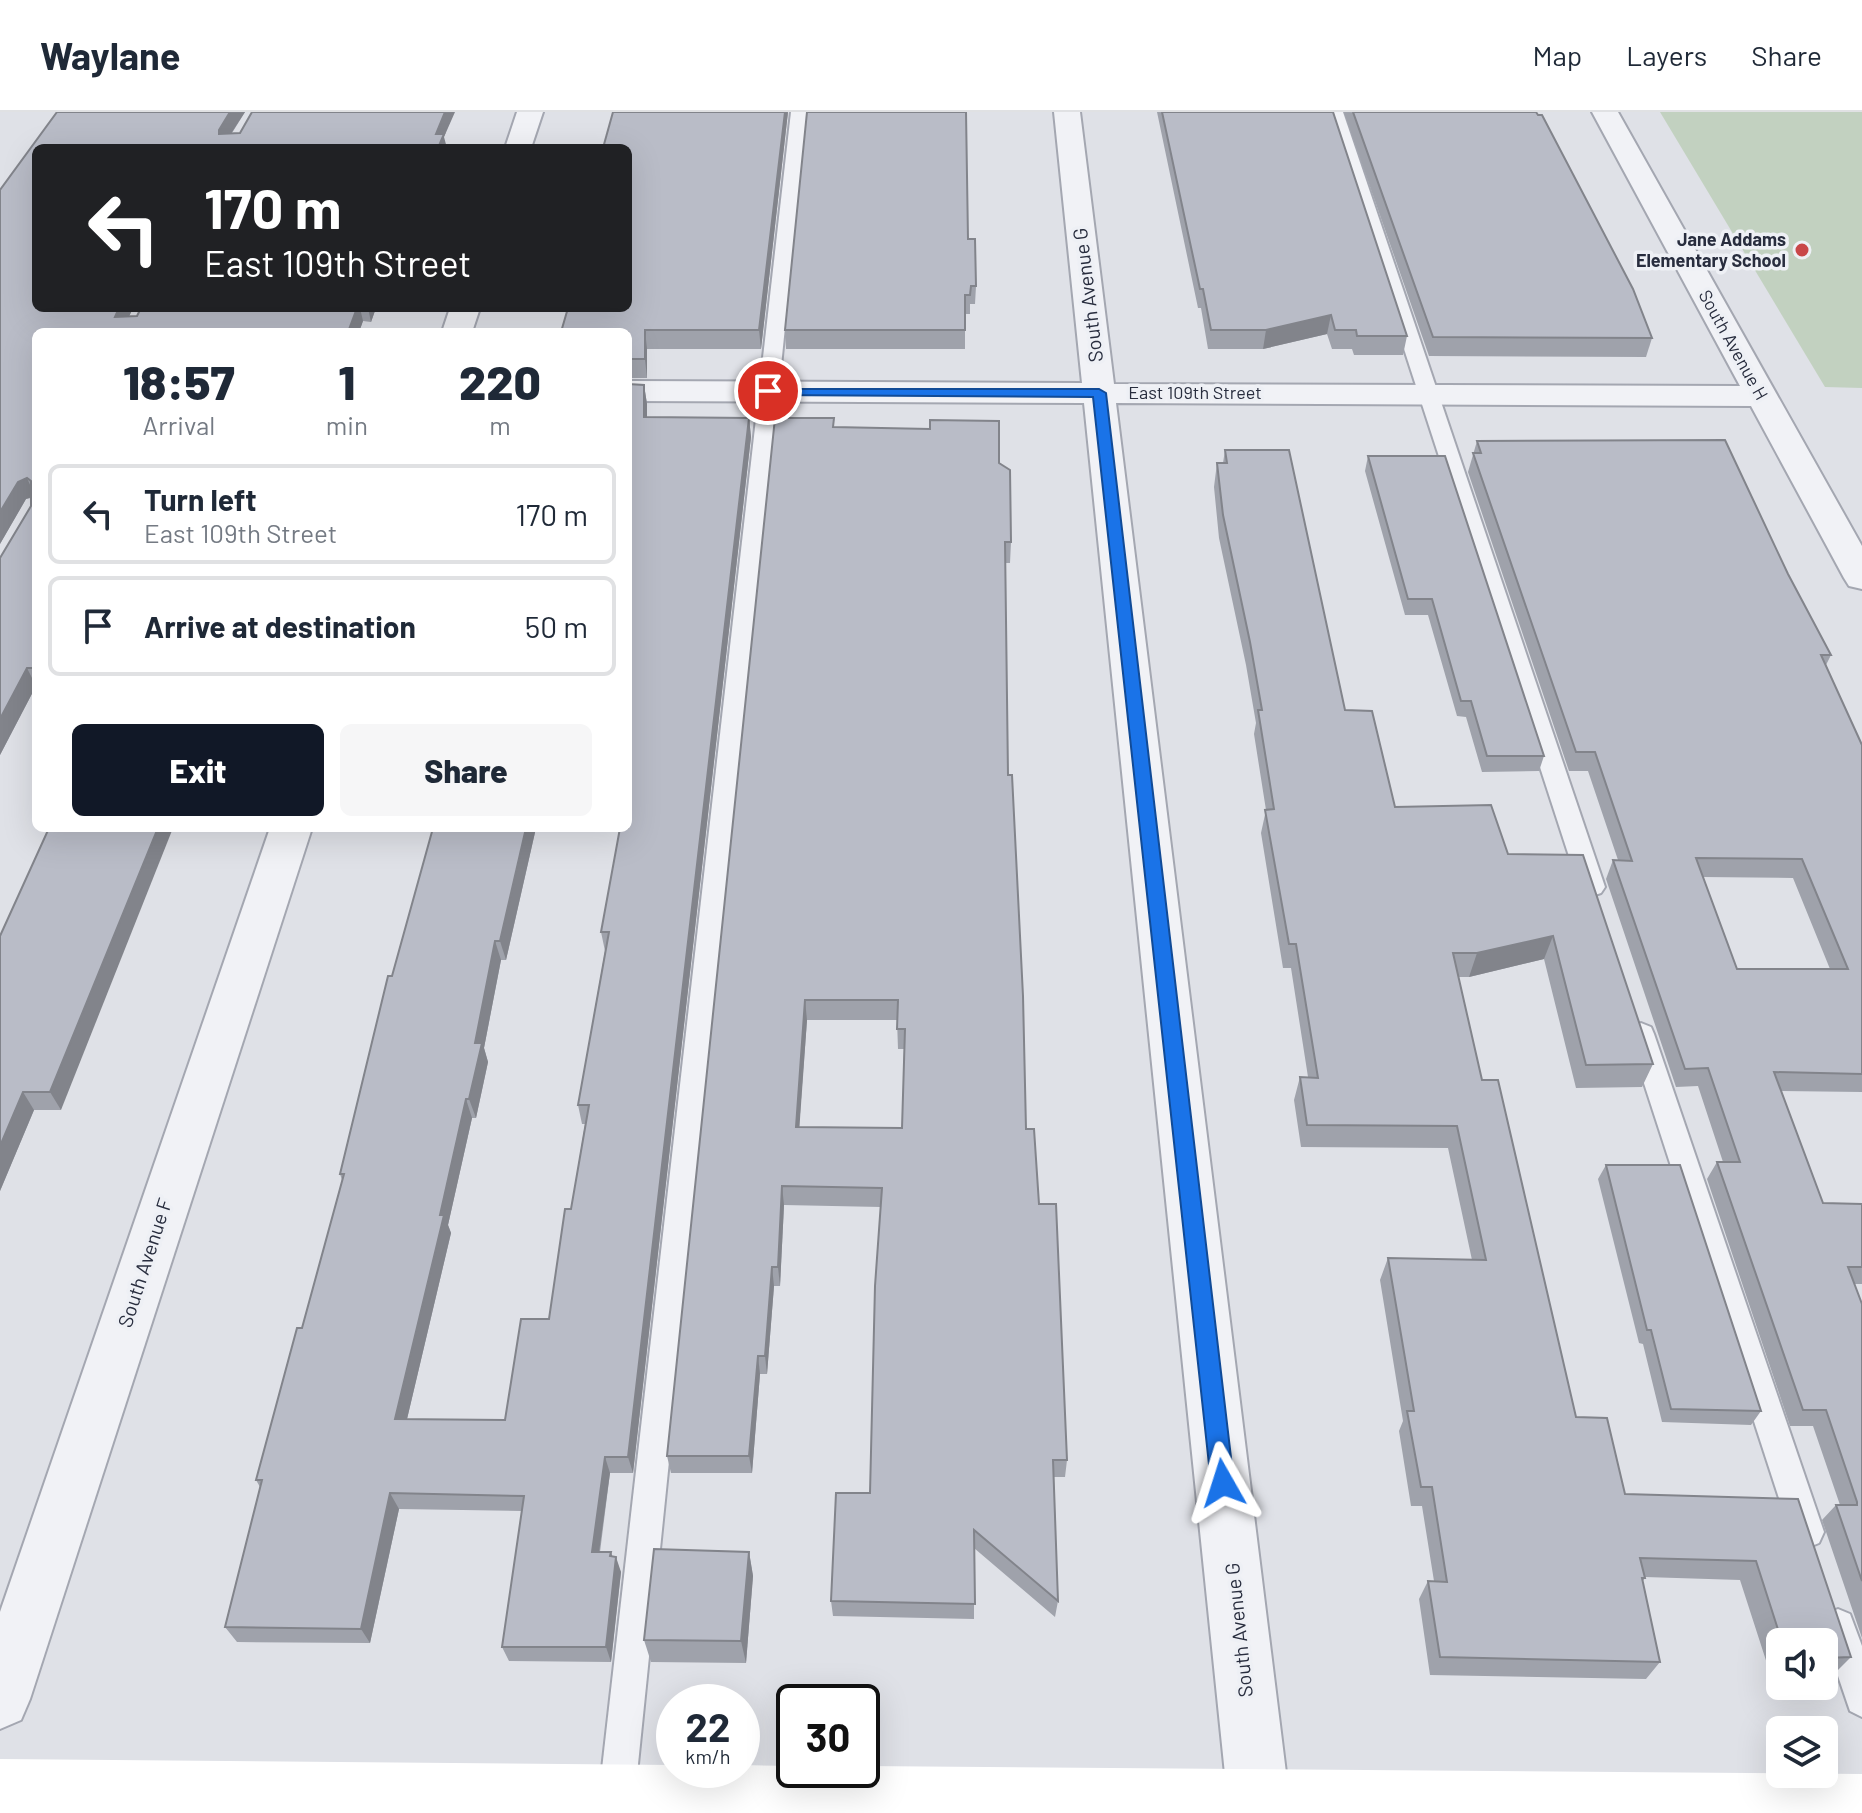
<!DOCTYPE html>
<html lang="en">
<head>
<meta charset="utf-8">
<style>
  :root { --surface:#fff; --page:#f6f6f7; --text:#1f2937; --muted:#747a83; --line:#e0e1e3; --accent:#111827 }
  body { margin:0; font-family:Barlow,sans-serif; background:var(--page); color:var(--text); height:100vh; display:flex; flex-direction:column; font-size:30px; white-space:nowrap }
  * { box-sizing:border-box; margin:0 }
  p { font-size:26px; color:var(--muted) }
  .icon { flex:none; width:44px; height:44px; fill:none; stroke:currentColor; stroke-width:2; stroke-linecap:round; stroke-linejoin:round }
  .map { position:relative; flex:1; overflow:hidden }
  .details { position:absolute; left:32px; top:216px; width:600px; height:504px; display:flex; flex-direction:column; background:var(--surface); border-radius:12px; box-shadow:0 8px 32px #0002 }
  .details>* { flex:none }
  .hud { position:absolute; left:32px; top:32px; width:600px; height:168px; border-radius:12px; box-shadow:0 8px 32px #0002; background:#202124; color:#fff; overflow:hidden }
  .fabs { position:absolute; left:1766px; top:1516px; display:grid; gap:16px }
  .fabs a { display:grid; place-items:center; width:72px; height:72px; border-radius:12px; background:var(--surface); box-shadow:0 8px 32px #0002; font-size:40px }
  .speed { position:absolute; left:656px; top:1572px; display:flex; gap:16px; font-size:40px; font-weight:700; text-align:center }
  .speed>* { display:grid; place-content:center; width:104px; height:104px; border-radius:50%; background:var(--surface); box-shadow:0 8px 32px #0002; line-height:1 }
  .speed small { font-size:20px; font-weight:400 }
  .speed .limit { border:4px solid #111; border-radius:12px; background:#fff; color:#111 }
  .pin { position:absolute; display:grid; place-items:center; width:68px; height:68px; color:#fff; margin:-34px; border:4px solid #fff; border-radius:50%; box-shadow:0 2px 8px #0007 }
  .me { position:absolute; width:88px; margin:-44px; rotate:354deg; stroke-linejoin:round; filter:drop-shadow(0 0 6px #0008) }
  .turn { display:flex; align-items:center; gap:28px; height:168px; padding:0 40px; font-size:36px }
  .turn .icon { width:104px; height:104px; stroke-width:2.5 }
  .turn b { display:block; font-size:56px; line-height:68px }
  .eta { display:flex; justify-content:space-evenly; align-items:center; height:136px; text-align:center }
  .eta b { font-size:48px; font-weight:800; line-height:56px }
  .cta { display:flex; gap:16px; margin-top:auto; padding:16px 40px }
  .cta a { flex:1; height:92px; border-radius:12px; background:var(--accent); color:#fff; font-size:32px; font-weight:800; line-height:92px; text-align:center }
  .cta a+a { background:var(--page); color:var(--text) }
  ul { padding:0; list-style:none }
  li { display:flex; align-items:center; gap:24px; height:100px; margin:0 16px 12px; padding:0 24px; border:4px solid var(--line); border-radius:12px }
  li div { flex:1 }
  li b { display:block; font-size:30px }
  li em { font-style:normal }
  header { display:flex; align-items:center; gap:48px; box-sizing:border-box; height:112px; padding:0 40px; background:var(--surface); border-bottom:2px solid var(--line) }
  header strong { font-size:38px }
  nav { display:flex; gap:44px; margin-inline-start:auto; font-size:28px }
  .map>svg:first-child { display:block }
</style>
</head>
<body>
<header>
<strong>Waylane</strong>
<nav><a>Map</a><a>Layers</a><a>Share</a></nav>
</header>
<div class="map">
<svg width="1862" height="1701" viewBox="0 0 1862 1701">
  <rect width="100%" height="100%" fill="#dfe1e7"/>
  <path fill="#c2d1c0" d="M1660 0H1862V276L1825 275Z"/>
  <g fill="none" stroke-linecap="round" stroke-linejoin="round">
    <defs>
      <g id="lane">
        <path d="M791 0H807L633 1701H597Z"/>
        <path d="M1327 0H1343L1605 775 1601 781 1592 784 1583 781 1579 775Z"/>
        <path d="M1641 911 1651 915 1654 922 1824 1420 1819 1431 1807 1436 1795 1431 1790 1420 1628 922 1631 915Z"/>
        <path d="M1838 1497 1850 1502 1862 1534V1605L1850 1599 1821 1514 1826 1502Z"/>
      </g>
      <g id="street">
        <path d="M517 0H543L531 36H505Z"/>
        <path d="M1054 0H1080L1114 272 1740 274 1592 0H1618L1862 434V477L1849 474 1844 466 1751 294 1116 291 1291 1701H1229L1084 291 628 289V269L1082 271Z"/>
        <path d="M450 196H480L472 220H442Z"/>
        <path d="M270 716H312L30 1587 21 1608 0 1617V1500Z"/>
      </g>
    </defs>
    <use href="#lane" stroke="#a4a7b1" stroke-width="4"/>
    <use href="#street" stroke="#a4a7b1" stroke-width="4"/>
    <use href="#lane" fill="#f1f2f6" fill-rule="evenodd"/>
    <use href="#street" fill="#f1f2f6" fill-rule="evenodd"/>
    <path fill="#fff" fill-rule="evenodd" d="M0 1647 674 1653V1658H742V1653L794 1654V1658H862V1654L1862 1662V1701H0Z"/>
  </g>
  <g fill="#9fa2ab" fill-rule="evenodd">
    <path d="M57 0H245L232 21 444 25 36 196H133L129 204H137L141 196H376L371 210 363 209 359 220H36V574L0 643V446L31 394V386L26 387 0 432Z"/>
    <path d="M788 0 761 237H647V266H628V220Z"/>
    <path d="M1157 0H1333L1407 224 1403 243H1354L1352 237H1332L1327 222 1263 237H1208L1201 196H1198Z"/>
    <path d="M1344 0H1536L1652 226 1646 245 1429 244Z"/>
    <path d="M968 127 976 174 975 192H970V202H965V237H786L785 218Z"/>
    <path d="M644 273 647 292V305L749 306 751 325 633 1361H610L600 1440 613 1445 621 1460 611 1550 509 1549 502 1535 522 1399 399 1397 370 1531 237 1530 225 1515 260 1375 256 1368 302 1216 342 1068 340 1062 433 716H536L506 848H501L484 936 488 950 476 1006H472L448 1113 451 1121 407 1307 505 1308 549 1207 571 1097 585 1012H582L578 993 605 839 601 820 628 716Z"/>
    <path d="M834 306V315L999 351 1011 430 1010 451H1005L1008 663 1026 1017 1039 1092 1067 1348 1065 1365H1054L1058 1489 1055 1505 974 1436V1507L833 1504 831 1489 870 1381 881 1095 784 1093 780 1174H774L767 1262H760L752 1361H671L667 1344ZM807 908H897L898 937H904L902 1016 799 1015Z"/>
    <path d="M1477 329 1788 462 1831 543 1826 553 1862 633V980L1781 979 1823 1091 1862 1092V1172H1854L1862 1192V1526L1822 1408 1836 1393H1840L1813 1314H1790L1707 1067 1717 1050H1723L1698 974 1676 975 1606 767 1613 748H1618L1588 659H1569L1468 360ZM1703 765 1793 766 1830 857H1737Z"/>
    <path d="M1225 338 1345 598 1395 695 1508 742 1653 952 1642 975 1576 976 1544 847 1469 865H1458L1482 968 1576 1305 1625 1382 1798 1387 1851 1545 1833 1563H1824V1530H1780V1564H1771L1740 1468 1645 1465V1466L1642 1470 1660 1550 1646 1567 1430 1563 1419 1487 1428 1469H1434L1422 1394H1411L1399 1319 1403 1309 1380 1168 1388 1146 1472 1148 1448 1036 1301 1035 1294 988 1300 965H1308L1291 856H1283L1261 721 1266 698 1254 622 1256 611 1246 553 1219 426 1214 375 1217 351H1223Z"/>
    <path d="M1368 344 1544 644 1539 659 1482 660 1466 605 1457 604 1428 503H1405L1365 359Z"/>
    <path d="M49 716 61 998H34L0 1079Z"/>
    <path d="M1606 1053 1761 1299 1751 1313 1662 1310 1643 1232 1639 1231 1598 1067Z"/>
    <path d="M749 1440 753 1464 746 1551 651 1550 644 1528Z"/>
  </g>
  <g fill="#82848b">
    <path d="M230 0H245L223 34 219 18Z"/>
    <path d="M445 0H455L444 25 447 36H438L436 22Z"/>
    <path d="M785 0H788L761 237 759 218Z"/>
    <path d="M119 196H133L122 220 115 205Z"/>
    <path d="M357 196H360L363 209 359 220H348Z"/>
    <path d="M368 196H376L371 210Z"/>
    <path d="M1331 203 1327 222 1263 237 1266 218Z"/>
    <path d="M645 218 647 237V266L645 247Z"/>
    <path d="M644 273 647 292V324L644 305Z"/>
    <path d="M749 306 751 325 633 1361 628 1345Z"/>
    <path d="M27 366 35 384 26 387 0 432V400L18 370Z"/>
    <path d="M27 556 36 574 0 643V607Z"/>
    <path d="M158 716H173L61 998 50 980Z"/>
    <path d="M526 716H536L506 848 500 829Z"/>
    <path d="M1553 824 1544 847 1469 865 1477 841Z"/>
    <path d="M495 829 501 848 484 936 488 950 476 1006 469 987 475 931Z"/>
    <path d="M805 888 807 908 798 1035 796 1015Z"/>
    <path d="M23 980 34 998 0 1079V1034Z"/>
    <path d="M466 987 472 1006 448 1113 451 1121 403 1324 395 1307Z"/>
    <path d="M782 1074 784 1093 780 1174 778 1155Z"/>
    <path d="M772 1155 774 1174 767 1262 765 1244Z"/>
    <path d="M758 1244 760 1262 752 1361 749 1344Z"/>
    <path d="M605 1345 610 1361 597 1455 592 1440Z"/>
    <path d="M390 1381 399 1397 370 1531 361 1517Z"/>
    <path d="M611 1440 615 1453 616 1445 621 1460 611 1550 606 1535Z"/>
    <path d="M749 1440 753 1464 746 1551 741 1529Z"/>
  </g>
  <g fill="#b9bcc7" stroke="#82848b" stroke-width="2" fill-rule="evenodd">
    <path d="M57 0H230L219 18V22L240 21 252 0H445L436 22H444L438 36H36V196H119L115 205 137 204 141 196H357L348 220H36V556H27L0 607V446L31 394V369L27 366 18 370 0 400V78Z"/>
    <path d="M613 0H785L759 218H645V247H628V220H561L568 196H628V36H603Z"/>
    <path d="M807 0H966L968 127H975L976 174H971L970 183H965V218H785Z"/>
    <path d="M1162 0H1333L1407 224H1357L1356 218H1335L1331 203 1266 218H1211L1203 177H1200Z"/>
    <path d="M1353 0H1536L1538 3H1542L1633 177 1652 226 1433 225Z"/>
    <path d="M628 272 644 273V305L749 306 628 1345H605L592 1440H611L610 1444 616 1445 606 1535H502L524 1384 390 1381 361 1517 225 1515 262 1368H256L297 1216H302L344 1062H340L388 864H392L433 716H526L500 829H495L475 931H482L469 987H466L440 1103H444L395 1307 505 1308 521 1207H549L565 1097H571L589 993H578L609 820H601L620 716H628Z"/>
    <path d="M775 306H834L833 315 930 317V308L999 309V351L1010 358 1011 430H1005L1008 663H1012L1023 884 1026 1017H1034L1039 1092H1056L1067 1348H1053L1058 1489 974 1418 975 1492 831 1489 836 1381H870L875 1174 882 1076 782 1074 778 1155H772L765 1244H758L749 1344H667ZM805 888H898L897 917H905L902 1016 796 1015Z"/>
    <path d="M1725 328 1788 462 1831 543H1821L1862 633V962L1774 960 1823 1091 1862 1092V1155H1848L1862 1192V1469L1836 1393H1857V1390L1826 1298H1803L1717 1050H1740L1708 956 1685 957 1613 748 1632 749 1595 640H1576L1473 341H1481L1477 329ZM1696 746 1802 747 1848 857H1737Z"/>
    <path d="M1225 338H1289L1345 598 1372 599 1395 695 1491 693 1508 742 1583 743 1653 952 1586 953 1553 824 1477 841H1453L1482 968H1498L1576 1305 1607 1306 1625 1382 1798 1387 1851 1545 1824 1546V1530H1782L1756 1449 1640 1446 1645 1466H1642L1660 1550 1440 1545 1428 1469 1447 1470 1432 1375H1421L1407 1299H1414L1388 1146 1486 1148 1457 1014 1307 1013 1300 965 1318 966 1296 832H1289L1265 698 1274 697 1258 598H1262L1250 530 1223 403 1217 351H1227Z"/>
    <path d="M1368 344H1445L1544 644H1487L1471 589H1461L1432 487H1408Z"/>
    <path d="M49 716H158L50 980H23L0 1034V824Z"/>
    <path d="M1606 1053H1680L1761 1299 1671 1297 1651 1218H1647Z"/>
    <path d="M654 1437 749 1440 741 1529 644 1528Z"/>
  </g>
  <path fill="#1a73e8" stroke="#114b97" stroke-width="2" d="M764 277H1099L1106 281 1234 1371 1231 1378 1223 1381 1215 1378 1211 1371 1093 285 768 283 764 282Z"/>
  <circle fill="#c94749" stroke="#eef0f5" stroke-width="3" cx="1802" cy="138" r="8"/>
  <g text-anchor="middle" stroke-width="7" stroke-linejoin="round" paint-order="stroke">
    <g font-size="18" font-weight="bold" fill="#282d3e" stroke="#eef0f5" text-anchor="end">
      <text x="1786" y="134">Jane Addams<tspan x="1786" dy="21">Elementary School</tspan></text>
    </g>
    <g font-size="18" fill="#282d3e" stroke="#eef0f5">
      <text transform="translate(1733 233) rotate(61)" y="6">South Avenue H</text>
      <text x="1195" y="287">East 109th Street</text>
    </g>
    <g font-size="20" fill="#282d3e" stroke="#eef0f5">
      <text transform="translate(1088 183) rotate(-97)" y="7">South Avenue G</text>
      <text transform="translate(145 1151) rotate(-72)" y="7">South Avenue F</text>
      <text transform="translate(1239 1518) rotate(-96)" y="7">South Avenue G</text>
    </g>
  </g>
</svg>
<div class="fabs">
<a><svg class="icon" aria-label="sound" viewBox="0 0 24 24"><path d="M4 9h4l5-4v14l-5-4H4zM17 9q2 3 0 6"/></svg></a>
<a><svg class="icon" aria-label="layers" viewBox="0 0 24 24"><path d="M12 4l9 5-9 5-9-5zM3 14l9 5 9-5"/></svg></a>
</div>
<div class="speed"><div>22<small>km/h</small></div><div class="limit">30</div></div>
<div class="pin" style="left:768px;top:279px;background:#d93025"><svg class="icon" aria-label="arrive" viewBox="0 0 24 24"><path d="M6 21V4h12l-3 4 3 4H6"/></svg></div>
<svg class="me" style="left:1223px;top:1371px" viewBox="-20 -20 40 40"><path d="M0-17L14 15 0 8-14 15z" fill="#1a73e8" stroke="#fff" stroke-width="4"/></svg>
<div class="hud">
<div class="turn"><svg class="icon" aria-label="left" viewBox="0 0 24 24"><path d="M17 20v-9H6M10 6l-5 5 5 5"/></svg><div><b>170 m</b>East 109th Street</div></div>
</div>
<section class="details">
<div class="eta">
<div><b>18:57</b><p>Arrival</p></div>
<div><b>1</b><p>min</p></div>
<div><b>220</b><p>m</p></div>
</div>
<ul>
<li><svg class="icon" aria-label="left" viewBox="0 0 24 24"><path d="M17 20v-9H6M10 6l-5 5 5 5"/></svg><div><b>Turn left</b><p>East 109th Street</p></div><em>170 m</em></li>
<li><svg class="icon" aria-label="arrive" viewBox="0 0 24 24"><path d="M6 21V4h12l-3 4 3 4H6"/></svg><div><b>Arrive at destination</b></div><em>50 m</em></li>
</ul>
<div class="cta"><a>Exit</a><a>Share</a></div>
</section>
</div>
</body>
</html>
